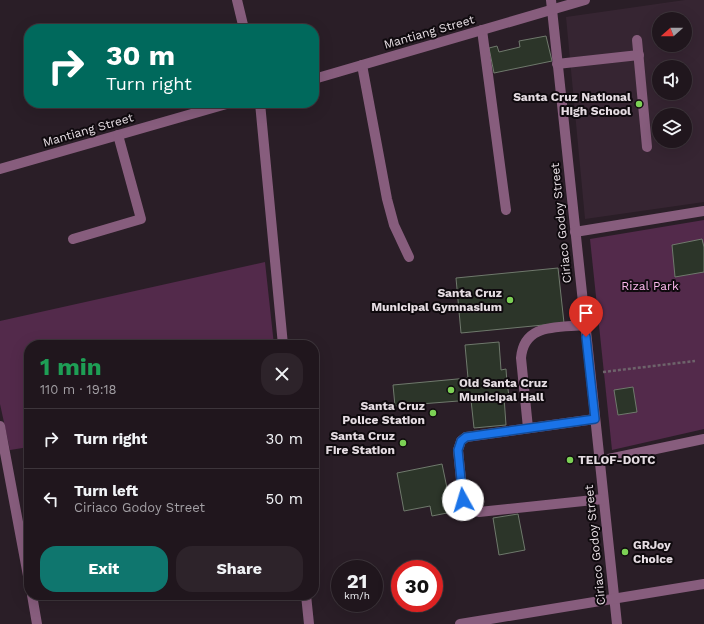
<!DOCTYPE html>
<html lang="en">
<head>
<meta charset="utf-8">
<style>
  :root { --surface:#20161d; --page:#2d232a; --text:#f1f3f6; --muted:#a29fa4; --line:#3d353b; --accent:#0f766e }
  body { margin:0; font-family:"Work Sans",sans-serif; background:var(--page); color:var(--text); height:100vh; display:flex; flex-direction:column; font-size:15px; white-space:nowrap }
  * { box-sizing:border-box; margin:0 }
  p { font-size:13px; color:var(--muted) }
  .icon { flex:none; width:22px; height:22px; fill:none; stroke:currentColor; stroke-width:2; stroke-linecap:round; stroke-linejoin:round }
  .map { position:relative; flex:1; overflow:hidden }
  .details { position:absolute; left:24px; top:340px; width:295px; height:260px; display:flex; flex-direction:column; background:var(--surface); border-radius:16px; box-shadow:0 4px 16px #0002,0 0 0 1px var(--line) }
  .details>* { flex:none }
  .guide { position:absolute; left:24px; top:24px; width:295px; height:84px; border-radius:16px; box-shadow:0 4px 16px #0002,0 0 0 1px var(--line); background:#00695c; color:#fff; overflow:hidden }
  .needle { width:26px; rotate:249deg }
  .controls { position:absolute; left:652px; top:12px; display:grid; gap:8px }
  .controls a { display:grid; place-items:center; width:40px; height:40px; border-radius:50%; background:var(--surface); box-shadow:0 4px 16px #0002,0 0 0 1px var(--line); font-size:20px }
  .speed { position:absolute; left:331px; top:560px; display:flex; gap:8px; font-size:20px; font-weight:700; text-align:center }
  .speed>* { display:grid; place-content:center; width:52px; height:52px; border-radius:50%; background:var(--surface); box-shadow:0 4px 16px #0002,0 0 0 1px var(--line); line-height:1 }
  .speed small { font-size:10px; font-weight:400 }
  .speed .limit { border:6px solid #d22; background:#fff; color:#111 }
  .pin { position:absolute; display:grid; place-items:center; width:34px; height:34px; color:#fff; margin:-41px -17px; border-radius:50% 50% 50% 0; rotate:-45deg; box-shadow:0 0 4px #0007 }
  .pin .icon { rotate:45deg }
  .me { position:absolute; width:44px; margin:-22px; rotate:354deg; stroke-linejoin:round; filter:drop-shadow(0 0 3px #0008) }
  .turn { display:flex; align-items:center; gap:14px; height:84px; padding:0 16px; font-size:18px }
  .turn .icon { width:52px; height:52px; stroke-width:2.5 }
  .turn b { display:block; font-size:28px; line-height:34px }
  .round { display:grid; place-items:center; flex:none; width:42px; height:42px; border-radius:16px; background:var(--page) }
  .overview { display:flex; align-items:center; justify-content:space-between; height:68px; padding:0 16px }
  h1 { font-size:24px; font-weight:700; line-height:30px; color:#1e9e55 }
  .button { display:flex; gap:8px; margin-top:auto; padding:8px 16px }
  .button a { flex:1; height:46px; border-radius:16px; background:var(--accent); color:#fff; font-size:16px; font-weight:700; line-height:46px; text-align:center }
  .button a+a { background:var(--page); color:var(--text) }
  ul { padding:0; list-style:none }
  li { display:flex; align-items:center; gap:12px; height:60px; padding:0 16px; border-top:1px solid var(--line) }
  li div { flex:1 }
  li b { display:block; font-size:15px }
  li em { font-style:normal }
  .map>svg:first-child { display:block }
</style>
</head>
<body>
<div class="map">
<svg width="704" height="624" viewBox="0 0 704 624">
  <rect width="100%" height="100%" fill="#2a1e27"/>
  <path fill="#362532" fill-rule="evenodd" d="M685 0H704V202L585 219 566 17ZM659 19H685V45H659ZM659 67H685V93H659ZM659 115H685V141H659Z"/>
  <g fill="#532a4b">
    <path d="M704 220V429L612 450 590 239Z"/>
    <path d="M265 262 274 345H29V447L10 450 0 404V321Z"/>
  </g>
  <g fill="#2c3529" stroke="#6f796c">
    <path d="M546 36 552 61 494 73 489 48 497 46 499 52 520 47 519 41Z"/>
    <path d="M702 239 704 247V272L675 277 672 245Z"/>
    <path d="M558 268 564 323 461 333 456 278Z"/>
    <path d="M499 342 501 370 506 369 507 383 509 396 504 397 506 425 474 428 471 400 395 406 393 385 468 378 465 345Z"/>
    <path d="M633 387 637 412 618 415 614 390Z"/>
    <path d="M442 464 452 512 432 516 430 506 404 511 397 473Z"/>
    <path d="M518 514 525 550 499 555 493 518Z"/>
  </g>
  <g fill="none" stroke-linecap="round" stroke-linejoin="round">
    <path stroke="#6e636b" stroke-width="2.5" stroke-dasharray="3 2" stroke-linecap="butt" d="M603 372 695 361"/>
    <g stroke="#875d7d" stroke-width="10">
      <path d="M237 0 244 29"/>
      <path d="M551 0 617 624"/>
      <path d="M482 30 506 210"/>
      <path d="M637 40 647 147"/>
      <path d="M557 64 639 55"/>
      <path d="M362 65 387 199 394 225 409 257"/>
      <path d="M314 79 585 0"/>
      <path d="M260 103 283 345"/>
      <path d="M0 169 230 103"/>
      <path d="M575 232 704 211"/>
      <path d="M73 239 141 219 118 135"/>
      <path d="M595 419 466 437 461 441 458 450 463 499 469 509 479 512 603 499"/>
      <path d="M0 426 29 581"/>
      <path d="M528 428 521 358C524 323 557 328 585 325"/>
      <path d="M599 461 704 439"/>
      <path d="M32 595 37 624"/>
      <path d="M306 595 309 624"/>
      <path d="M460 624 704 584"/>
    </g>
  </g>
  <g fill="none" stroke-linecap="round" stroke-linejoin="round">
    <defs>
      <path id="route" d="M463 500 458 450 461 441 466 437 595 419 586 337"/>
    </defs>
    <use href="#route" stroke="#114b97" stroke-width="10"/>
    <use href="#route" stroke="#1a73e8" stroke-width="7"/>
  </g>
  <g fill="#7cd155" stroke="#0f0a0e" stroke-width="1.5">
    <circle cx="639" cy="104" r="4"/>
    <circle cx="510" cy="300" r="4"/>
    <circle cx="451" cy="390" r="4"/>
    <circle cx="433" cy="413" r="4"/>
    <circle cx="403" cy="443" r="4"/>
    <circle cx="570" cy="460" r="4"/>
    <circle cx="625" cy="552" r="4"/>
  </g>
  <g text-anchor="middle" stroke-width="4" stroke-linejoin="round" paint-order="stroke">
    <g font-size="12" fill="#e6dde3" stroke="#0f0a0e">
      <text transform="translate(429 32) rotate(-16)" y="4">Mantiang Street</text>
      <text transform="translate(88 130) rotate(-16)" y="4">Mantiang Street</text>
      <text transform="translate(561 223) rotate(-96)" y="4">Ciriaco Godoy Street</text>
      <text transform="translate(595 545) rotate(-96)" y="4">Ciriaco Godoy Street</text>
    </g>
    <g font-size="12" font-weight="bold" fill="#e6dde3" stroke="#0f0a0e" text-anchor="end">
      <text x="631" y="101">Santa Cruz National<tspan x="631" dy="14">High School</tspan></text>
      <text x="502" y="297">Santa Cruz<tspan x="502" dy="14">Municipal Gymnasium</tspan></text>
      <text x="459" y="387" text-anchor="start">Old Santa Cruz<tspan x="459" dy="14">Municipal Hall</tspan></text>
      <text x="425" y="410">Santa Cruz<tspan x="425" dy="14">Police Station</tspan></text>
      <text x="395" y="440">Santa Cruz<tspan x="395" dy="14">Fire Station</tspan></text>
      <text x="578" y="464" text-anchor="start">TELOF-DOTC</text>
      <text x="633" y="549" text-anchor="start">GRJoy<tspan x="633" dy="14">Choice</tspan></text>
    </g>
    <g font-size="12" fill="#fcb8ec" stroke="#0f0a0e">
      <text x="650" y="290">Rizal Park</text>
    </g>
  </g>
</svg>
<div class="controls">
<a><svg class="needle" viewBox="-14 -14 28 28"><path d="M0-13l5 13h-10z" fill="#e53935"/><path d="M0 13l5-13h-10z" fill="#a29fa4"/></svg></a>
<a><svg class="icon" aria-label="sound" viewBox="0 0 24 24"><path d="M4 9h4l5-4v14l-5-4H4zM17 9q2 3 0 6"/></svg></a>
<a><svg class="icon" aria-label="layers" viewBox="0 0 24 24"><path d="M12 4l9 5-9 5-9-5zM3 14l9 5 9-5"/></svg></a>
</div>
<div class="speed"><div>21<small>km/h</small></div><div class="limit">30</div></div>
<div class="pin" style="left:586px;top:337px;background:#d93025"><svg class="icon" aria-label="arrive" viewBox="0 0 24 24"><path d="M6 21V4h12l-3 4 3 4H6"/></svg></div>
<svg class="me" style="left:463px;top:500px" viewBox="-20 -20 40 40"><circle r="19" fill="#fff"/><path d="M0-13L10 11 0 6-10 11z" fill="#1a73e8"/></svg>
<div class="guide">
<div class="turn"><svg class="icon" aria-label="right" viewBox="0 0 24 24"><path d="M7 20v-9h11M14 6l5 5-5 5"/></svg><div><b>30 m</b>Turn right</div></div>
</div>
<section class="details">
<div class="overview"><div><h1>1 min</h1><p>110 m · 19:18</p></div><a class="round"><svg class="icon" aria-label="close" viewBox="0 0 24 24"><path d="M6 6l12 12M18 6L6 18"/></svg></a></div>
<ul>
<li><svg class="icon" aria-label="right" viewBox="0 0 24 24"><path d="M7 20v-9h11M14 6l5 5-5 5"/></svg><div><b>Turn right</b></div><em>30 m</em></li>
<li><svg class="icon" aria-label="left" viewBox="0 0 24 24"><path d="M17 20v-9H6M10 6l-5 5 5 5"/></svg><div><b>Turn left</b><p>Ciriaco Godoy Street</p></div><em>50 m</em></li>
</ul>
<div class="button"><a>Exit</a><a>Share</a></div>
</section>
</div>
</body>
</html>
